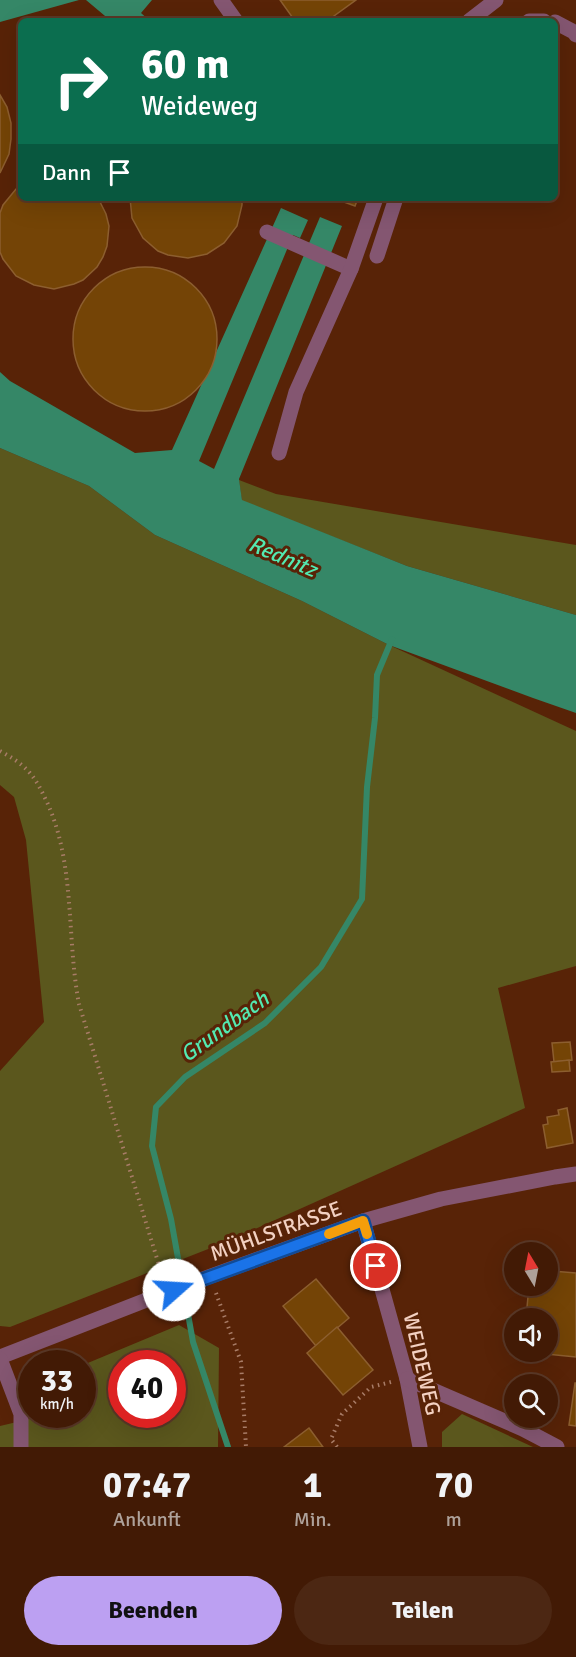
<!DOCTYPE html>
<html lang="de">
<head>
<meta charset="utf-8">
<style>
  :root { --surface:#421a05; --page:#4c2713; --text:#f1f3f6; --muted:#aea19a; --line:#5a3827; --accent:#bca0f2 }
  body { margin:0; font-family:Signika,sans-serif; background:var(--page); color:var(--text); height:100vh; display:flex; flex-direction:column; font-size:22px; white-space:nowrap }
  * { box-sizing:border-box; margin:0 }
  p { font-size:20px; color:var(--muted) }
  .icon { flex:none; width:33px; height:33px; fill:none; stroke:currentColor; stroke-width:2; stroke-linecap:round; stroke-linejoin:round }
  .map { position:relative; height:1447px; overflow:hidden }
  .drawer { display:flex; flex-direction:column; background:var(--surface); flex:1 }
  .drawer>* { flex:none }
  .banner { position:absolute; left:18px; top:18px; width:540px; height:183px; border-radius:9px; box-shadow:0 6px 24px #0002,0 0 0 2px var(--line); background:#0b6e4f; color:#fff; overflow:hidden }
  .needle { width:39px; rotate:350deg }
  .tools { position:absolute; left:504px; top:1242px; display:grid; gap:12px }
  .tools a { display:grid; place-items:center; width:54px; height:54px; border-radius:50%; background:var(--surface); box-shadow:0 6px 24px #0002,0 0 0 2px var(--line); font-size:30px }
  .speed { position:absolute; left:18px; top:1350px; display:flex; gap:12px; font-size:30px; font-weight:700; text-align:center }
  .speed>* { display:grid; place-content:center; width:78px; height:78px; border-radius:50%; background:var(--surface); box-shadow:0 6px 24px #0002,0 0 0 2px var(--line); line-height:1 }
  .speed small { font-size:15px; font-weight:400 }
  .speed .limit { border:9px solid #d22; background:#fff; color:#111 }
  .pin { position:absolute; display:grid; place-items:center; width:51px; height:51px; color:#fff; margin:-26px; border:3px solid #fff; border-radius:50%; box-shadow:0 2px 6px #0007 }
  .me { position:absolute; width:66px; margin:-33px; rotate:71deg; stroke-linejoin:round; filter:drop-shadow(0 0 4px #0008) }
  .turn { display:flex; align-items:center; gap:21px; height:126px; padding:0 24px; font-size:27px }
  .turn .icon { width:78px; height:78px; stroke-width:2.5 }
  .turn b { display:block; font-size:42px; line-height:51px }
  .then { display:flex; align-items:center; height:57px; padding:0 24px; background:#0003; gap:12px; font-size:22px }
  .eta { display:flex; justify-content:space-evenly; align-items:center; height:102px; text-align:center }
  .eta b { font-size:36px; font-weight:800; line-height:42px }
  .button { display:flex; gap:12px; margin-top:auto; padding:12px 24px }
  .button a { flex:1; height:69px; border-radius:36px; background:var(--accent); color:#111; font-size:24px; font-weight:800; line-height:69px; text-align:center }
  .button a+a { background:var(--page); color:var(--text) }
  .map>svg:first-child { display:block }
</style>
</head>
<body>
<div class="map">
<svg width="576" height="1447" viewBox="0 0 576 1447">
  <rect width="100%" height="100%" fill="#582307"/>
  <g fill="#5b571d" fill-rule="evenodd">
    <path d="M0 448 89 486 155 535 302 601 389 645 576 731V966L498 988 525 1108 226 1242 10 1327 0 1326V1071L44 1022 26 840 14 797 0 785Z"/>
    <path d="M239 480 276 494 576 545V615L407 566 242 501Z"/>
    <path d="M179 1325 219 1348 218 1447H0V1426L42 1416 43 1415 82 1414 83 1365ZM122 1364H172V1414H122Z"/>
    <path d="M462 1414 533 1447H442V1432Z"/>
  </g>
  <g fill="#358767">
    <path d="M0 0H79L0 22Z"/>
    <path d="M86 0H152L141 13 150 21H111Z"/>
    <path d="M281 208 308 220 300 238 293 235 199 461 214 469 320 217 342 226 239 479 242 500 407 566 576 615V713L533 698 389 645 302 601 155 535 89 486 0 448V372L10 381 135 453 172 450Z"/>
  </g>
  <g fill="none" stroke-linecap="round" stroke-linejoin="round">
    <path stroke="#358767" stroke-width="6" d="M228 1447 193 1342 171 1219 152 1146 156 1107 185 1077 265 1023 321 967 362 899 367 787 375 718 377 675 392 639"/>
  </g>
  <g fill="#744406" stroke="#8c5e2f" stroke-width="1.5">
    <path d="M280 0H356L327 21H295Z"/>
    <path d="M0 95 7 107 11 123V139L9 154 0 173Z"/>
    <path d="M21 186V198H97L100 202 106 214 109 226 107 246 103 257 97 267 83 280 74 284 54 289 34 285 16 276 3 259 0 252V213L3 205 16 189Z"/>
    <path d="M130 198H242V205L237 226 224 243 207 254 188 258 168 255 158 251 143 238 132 218Z"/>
    <path d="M333 198H358L355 206Z"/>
    <circle cx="145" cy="339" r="72"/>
    <path d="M570 1042 572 1060 554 1062 552 1043Z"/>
    <path d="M569 1060 570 1071 552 1072 551 1062Z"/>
    <path d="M567 1108 573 1143 547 1148 543 1125 548 1124 547 1117 559 1115 558 1110Z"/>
    <path d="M552 1271 576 1273V1357L526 1352H548V1318H526L529 1286 550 1287Z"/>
    <path d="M316 1279 349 1318 316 1346 283 1306Z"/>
    <path d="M337 1327 373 1370 343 1395 307 1353Z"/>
    <path d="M575 1383H576V1426L569 1425Z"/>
    <path d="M309 1428 323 1447H284Z"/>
  </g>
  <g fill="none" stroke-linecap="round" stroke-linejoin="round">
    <g stroke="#a87c67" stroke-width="4" stroke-dasharray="1.5 4.5" stroke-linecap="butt">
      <path d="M0 751C11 757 21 763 29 772 37 781 41 790 46 800 76 864 66 936 79 1004L162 1275"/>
      <path d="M216 1293 241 1362 246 1447"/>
      <path d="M337 1447 331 1439 342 1414 371 1387 391 1382"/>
    </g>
    <g stroke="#845671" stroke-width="15">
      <path d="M221 0 236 21"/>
      <path d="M469 21 496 0"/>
      <path d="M529 21H544"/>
      <path d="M555 22 574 32 576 35"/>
      <path d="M267 232 351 269"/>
      <path d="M377 256 396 198"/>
      <path d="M279 453 296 392 351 269 376 198"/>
      <path d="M363 1221 407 1379 420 1447"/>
      <path d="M0 1357 167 1292 363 1221 441 1199 555 1177 576 1174"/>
      <path d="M0 1359 21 1414V1447"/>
      <path d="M407 1379 523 1429 557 1447"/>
    </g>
  </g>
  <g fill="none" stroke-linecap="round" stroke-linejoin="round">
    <defs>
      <path id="route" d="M174 1290 363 1221 376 1266"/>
    </defs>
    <use href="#route" stroke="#114b97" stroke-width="15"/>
    <use href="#route" stroke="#1a73e8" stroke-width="10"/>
    <path stroke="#f59e0b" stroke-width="10" d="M329 1234 363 1221 367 1234"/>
  </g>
  <g text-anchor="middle" stroke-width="6" stroke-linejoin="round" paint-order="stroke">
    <g font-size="21" fill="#f3d1c2" stroke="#582307">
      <text transform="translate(276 1231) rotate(-20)" y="7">MÜHLSTRASSE</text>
      <text transform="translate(422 1364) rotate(77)" y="7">WEIDEWEG</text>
    </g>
    <g font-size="22" font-style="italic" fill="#53e9b1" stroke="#582307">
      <text transform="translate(283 556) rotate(23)" y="8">Rednitz</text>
      <text transform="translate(224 1026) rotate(-36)" y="8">Grundbach</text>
    </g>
  </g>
</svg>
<div class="tools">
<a><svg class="needle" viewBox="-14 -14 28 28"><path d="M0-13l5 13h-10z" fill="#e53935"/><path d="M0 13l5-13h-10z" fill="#aea19a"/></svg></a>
<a><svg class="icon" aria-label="sound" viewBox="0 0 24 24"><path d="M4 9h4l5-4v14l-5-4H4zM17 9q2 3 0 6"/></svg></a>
<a><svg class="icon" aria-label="search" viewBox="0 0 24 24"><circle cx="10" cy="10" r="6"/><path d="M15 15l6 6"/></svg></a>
</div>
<div class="speed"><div>33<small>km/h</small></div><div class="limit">40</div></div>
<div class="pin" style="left:376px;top:1266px;background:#d93025"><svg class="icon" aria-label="arrive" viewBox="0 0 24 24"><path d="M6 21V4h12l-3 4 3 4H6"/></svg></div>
<svg class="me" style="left:174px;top:1290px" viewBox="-20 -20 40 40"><circle r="19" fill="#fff"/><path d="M0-13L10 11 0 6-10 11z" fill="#1a73e8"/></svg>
<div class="banner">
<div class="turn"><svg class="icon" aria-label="right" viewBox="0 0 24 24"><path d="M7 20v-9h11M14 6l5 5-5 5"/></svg><div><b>60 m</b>Weideweg</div></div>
<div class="then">Dann<svg class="icon" aria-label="arrive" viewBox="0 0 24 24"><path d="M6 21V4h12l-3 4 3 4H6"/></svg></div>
</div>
</div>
<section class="drawer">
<div class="eta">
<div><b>07:47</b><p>Ankunft</p></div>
<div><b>1</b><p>Min.</p></div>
<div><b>70</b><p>m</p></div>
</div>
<div class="button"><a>Beenden</a><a>Teilen</a></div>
</section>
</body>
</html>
